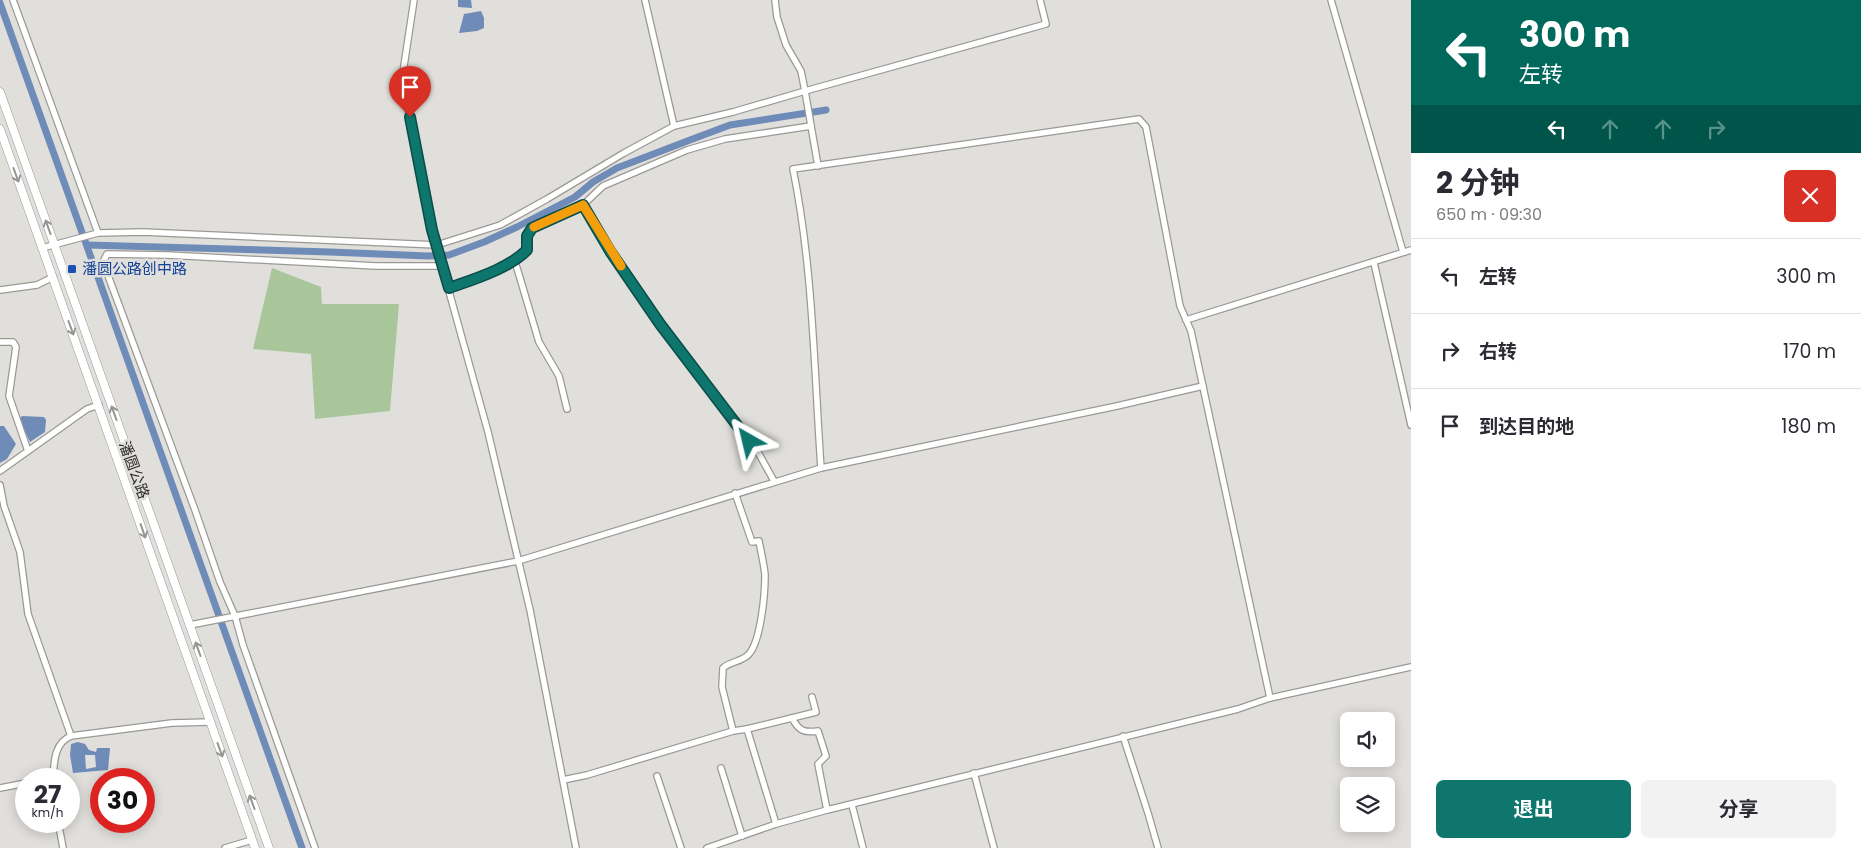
<!DOCTYPE html>
<html lang="zh">
<head>
<meta charset="utf-8">
<style>
  :root { --surface:#fff; --page:#f2f2f3; --text:#2b2b33; --muted:#7c7c81; --line:#e1e1e2; --accent:#0f766e }
  body { margin:0; font-family:Poppins,"Noto Sans SC",sans-serif; background:var(--page); color:var(--text); height:100vh; display:flex; flex-direction:column; font-size:19px; white-space:nowrap }
  * { box-sizing:border-box; margin:0 }
  p { font-size:16px; color:var(--muted) }
  .icon { flex:none; width:28px; height:28px; fill:none; stroke:currentColor; stroke-width:2; stroke-linecap:round; stroke-linejoin:round }
  .map { position:relative; flex:1; overflow:hidden }
  .drawer { display:flex; flex-direction:column; background:var(--surface); width:450px }
  .drawer>* { flex:none }
  .guide { background:#00695c; color:#fff; overflow:hidden }
  .buttons { position:absolute; left:1340px; top:712px; display:grid; gap:10px }
  .buttons a { display:grid; place-items:center; width:55px; height:55px; border-radius:8px; background:var(--surface); box-shadow:0 2px 12px #0003; font-size:25px }
  .speed { position:absolute; left:15px; top:768px; display:flex; gap:10px; font-size:25px; font-weight:700; text-align:center }
  .speed>* { display:grid; place-content:center; width:65px; height:65px; border-radius:50%; background:var(--surface); box-shadow:0 2px 12px #0003; line-height:1 }
  .speed small { font-size:12px; font-weight:400 }
  .speed .limit { border:8px solid #d22; background:#fff; color:#111 }
  .pin { position:absolute; display:grid; place-items:center; width:42px; height:42px; color:#fff; margin:-51px -21px; border-radius:50% 50% 50% 0; rotate:-45deg; box-shadow:0 0 5px #0007 }
  .pin .icon { rotate:45deg }
  .me { position:absolute; width:55px; margin:-28px; rotate:323deg; stroke-linejoin:round; filter:drop-shadow(0 0 4px #0008) }
  .turn { display:flex; align-items:center; gap:18px; height:105px; padding:0 25px; font-size:22px }
  .turn .icon { width:65px; height:65px; stroke-width:2.5 }
  .turn b { display:block; font-size:35px; line-height:42px }
  .lanes { display:flex; align-items:center; height:48px; padding:0 25px; background:#0003; justify-content:center; gap:25px; direction:ltr }
  .lanes .off { opacity:.35 }
  .round { display:grid; place-items:center; flex:none; width:52px; height:52px; border-radius:8px; background:var(--page) }
  .summary { display:flex; align-items:center; justify-content:space-between; height:85px; padding:0 25px }
  h1 { font-size:30px; font-weight:700; line-height:38px }
  .action { display:flex; gap:10px; margin-top:auto; padding:10px 25px }
  .action a { flex:1; height:58px; border-radius:8px; background:var(--accent); color:#fff; font-size:20px; font-weight:700; line-height:58px; text-align:center }
  .action a+a { background:var(--page); color:var(--text) }
  ul { padding:0; list-style:none }
  li { display:flex; align-items:center; gap:15px; height:75px; padding:0 25px; border-top:1px solid var(--line) }
  li div { flex:1 }
  li b { display:block; font-size:19px }
  li em { font-style:normal }
  main { display:flex; flex:1; min-height:0 }
  .map>svg:first-child { display:block }
</style>
</head>
<body>
<main>
<div class="map">
<svg width="1411" height="848" viewBox="0 0 1411 848">
  <rect width="100%" height="100%" fill="#e0dfdb"/>
  <path fill="#a9c69b" d="M272 268 321 287 322 304H399L390 411 315 419 311 354 253 349Z"/>
  <g fill="#6f8bb7" fill-rule="evenodd">
    <path d="M458 0H471L472 8 458 7Z"/>
    <path d="M481 11 484 18V28L477 31 459 33 464 14Z"/>
    <path d="M22 416 44 417 46 420 45 432 30 442 19 419Z"/>
    <path d="M0 426H4L16 444 7 459 0 463Z"/>
    <path d="M78 742 85 744 89 750 96 752 97 748H110L108 770 73 773 70 755 71 744ZM85 755H95L96 767 86 769Z"/>
  </g>
  <g fill="none" stroke-linecap="round" stroke-linejoin="round">
    <g stroke="#6f8bb7" stroke-width="7">
      <path d="M0 3 302 848"/>
      <path d="M87 245 330 252 428 256 449 255 484 242 517 227 575 197 593 182 617 168 690 140 730 125 826 110"/>
    </g>
    <defs>
      <g id="minor">
        <path d="M13 0 98 233 42 248"/>
        <path d="M414 0 402 79 432 230 488 432 530 610 576 848"/>
        <path d="M645 0 674 126"/>
        <path d="M1331 0 1403 252"/>
        <path d="M818 166 805 91 1046 24 1040 0"/>
        <path d="M583 205 610 251 660 324 759 454 774 481"/>
        <path d="M98 233 143 232 437 245 500 225 547 199 624 153 674 126 733 112 805 91 801 71 786 45 777 17 775 0"/>
        <path d="M513 260 517 268 539 342 559 376 567 409"/>
        <path d="M1374 263 1411 425"/>
        <path d="M449 288C466 281 516 264 526 251 530 247 528 241 527 236L532 228 583 205 603 186 687 150 725 139 811 126"/>
        <path d="M0 290 37 285 53 277"/>
        <path d="M1186 320 1411 250"/>
        <path d="M0 342H13L16 347 9 396 28 451"/>
        <path d="M821 468C814 368 813 267 793 169L1139 119 1146 127 1180 306 1191 331 1270 698"/>
        <path d="M0 471 87 409 99 405"/>
        <path d="M0 485 4 506 20 552 28 614 71 736"/>
        <path d="M190 625 518 561 821 468 1117 406 1203 386"/>
        <path d="M792 718C799 731 804 733 818 731L826 756 818 764 827 810"/>
        <path d="M747 729 816 712 812 697"/>
        <path d="M733 731 722 687 723 668C731 661 742 662 749 654 761 640 765 594 765 575 764 564 761 552 759 541L752 542 735 493"/>
        <path d="M1123 736 1148 813 1158 848"/>
        <path d="M721 768 742 836"/>
        <path d="M974 773 994 848"/>
        <path d="M657 776 681 848"/>
        <path d="M53 779C54 762 54 743 71 736L172 723 210 722"/>
        <path d="M563 780 587 775 733 731 747 729 776 824"/>
        <path d="M0 788 26 783"/>
        <path d="M852 805 863 848"/>
        <path d="M58 821 63 848"/>
        <path d="M225 848 252 840"/>
        <path d="M315 848 243 645 235 616 220 582 195 510 103 262 107 254 167 255 376 266H443"/>
        <path d="M707 848 776 824 827 810 1238 709 1270 698 1411 667"/>
      </g>
      <g id="secondary">
        <path d="M0 92 269 848"/>
        <path d="M0 129 255 848"/>
      </g>
    </defs>
    <use href="#minor" stroke="#9a9995" stroke-width="8"/>
    <use href="#secondary" stroke="#9a9995" stroke-width="9"/>
    <use href="#minor" stroke="#fff" stroke-width="5.5"/>
    <use href="#secondary" stroke="#fff" stroke-width="8"/>
  </g>
  <defs><path id="oneway-shaft" d="M-6 0H5M1.5-3L5.5 0L1.5 3" fill="none" stroke-width="1.6" stroke-linecap="round" stroke-linejoin="round" transform="scale(1.25)"/></defs>
  <g stroke="#979696">
    <use href="#oneway-shaft" transform="translate(16 175) rotate(70)"/>
    <use href="#oneway-shaft" transform="translate(48 227) rotate(-110)"/>
    <use href="#oneway-shaft" transform="translate(71 328) rotate(70)"/>
    <use href="#oneway-shaft" transform="translate(114 413) rotate(-110)"/>
    <use href="#oneway-shaft" transform="translate(143 531) rotate(71)"/>
    <use href="#oneway-shaft" transform="translate(198 649) rotate(-110)"/>
    <use href="#oneway-shaft" transform="translate(220 750) rotate(70)"/>
    <use href="#oneway-shaft" transform="translate(252 802) rotate(-110)"/>
  </g>
  <g fill="none" stroke-linecap="round" stroke-linejoin="round">
    <defs>
      <path id="route" d="M410 117 432 230 449 288C474 279 508 269 527 250V236L532 228 583 205 610 251 660 324 749 441"/>
    </defs>
    <use href="#route" stroke="#0a4d48" stroke-width="12"/>
    <use href="#route" stroke="#0f766e" stroke-width="9"/>
    <path stroke="#f59e0b" stroke-width="9" d="M534 227 583 205 621 266"/>
  </g>
  <rect fill="#1a4fb4" stroke="#e0dfdb" stroke-width="2" x="67" y="264" width="10" height="10" rx="2.5"/>
  <g text-anchor="middle" stroke-width="5" stroke-linejoin="round" paint-order="stroke">
    <g font-size="15" fill="#164399" stroke="#e0dfdb" text-anchor="start">
      <text x="82" y="274">潘圆公路创中路</text>
    </g>
    <g font-size="15" fill="#2f2e2d" stroke="#e0dfdb">
      <text transform="translate(134 470) rotate(70)" y="5">潘圆公路</text>
    </g>
  </g>
</svg>
<div class="buttons">
<a><svg class="icon" aria-label="sound" viewBox="0 0 24 24"><path d="M4 9h4l5-4v14l-5-4H4zM17 9q2 3 0 6"/></svg></a>
<a><svg class="icon" aria-label="layers" viewBox="0 0 24 24"><path d="M12 4l9 5-9 5-9-5zM3 14l9 5 9-5"/></svg></a>
</div>
<div class="speed"><div>27<small>km/h</small></div><div class="limit">30</div></div>
<div class="pin" style="left:410px;top:117px;background:#d93025"><svg class="icon" aria-label="arrive" viewBox="0 0 24 24"><path d="M6 21V4h12l-3 4 3 4H6"/></svg></div>
<svg class="me" style="left:749px;top:441px" viewBox="-20 -20 40 40"><path d="M0-17L14 15 0 8-14 15z" fill="#0f766e" stroke="#fff" stroke-width="4"/></svg>
</div>
<section class="drawer">
<div class="guide">
<div class="turn"><svg class="icon" aria-label="left" viewBox="0 0 24 24"><path d="M17 20v-9H6M10 6l-5 5 5 5"/></svg><div><b>300 m</b>左转</div></div>
<div class="lanes"><svg class="icon" aria-label="left" viewBox="0 0 24 24"><path d="M17 20v-9H6M10 6l-5 5 5 5"/></svg><svg class="icon off" aria-label="ahead" viewBox="0 0 24 24"><path d="M12 20V5M6 11l6-6 6 6"/></svg><svg class="icon off" aria-label="ahead" viewBox="0 0 24 24"><path d="M12 20V5M6 11l6-6 6 6"/></svg><svg class="icon off" aria-label="right" viewBox="0 0 24 24"><path d="M7 20v-9h11M14 6l5 5-5 5"/></svg></div>
</div>
<div class="summary"><div><h1>2 分钟</h1><p>650 m · 09:30</p></div><a class="round" style="background:#d93025;color:#fff"><svg class="icon" aria-label="close" viewBox="0 0 24 24"><path d="M6 6l12 12M18 6L6 18"/></svg></a></div>
<ul>
<li><svg class="icon" aria-label="left" viewBox="0 0 24 24"><path d="M17 20v-9H6M10 6l-5 5 5 5"/></svg><div><b>左转</b></div><em>300 m</em></li>
<li><svg class="icon" aria-label="right" viewBox="0 0 24 24"><path d="M7 20v-9h11M14 6l5 5-5 5"/></svg><div><b>右转</b></div><em>170 m</em></li>
<li><svg class="icon" aria-label="arrive" viewBox="0 0 24 24"><path d="M6 21V4h12l-3 4 3 4H6"/></svg><div><b>到达目的地</b></div><em>180 m</em></li>
</ul>
<div class="action"><a>退出</a><a>分享</a></div>
</section>
</main>
</body>
</html>
